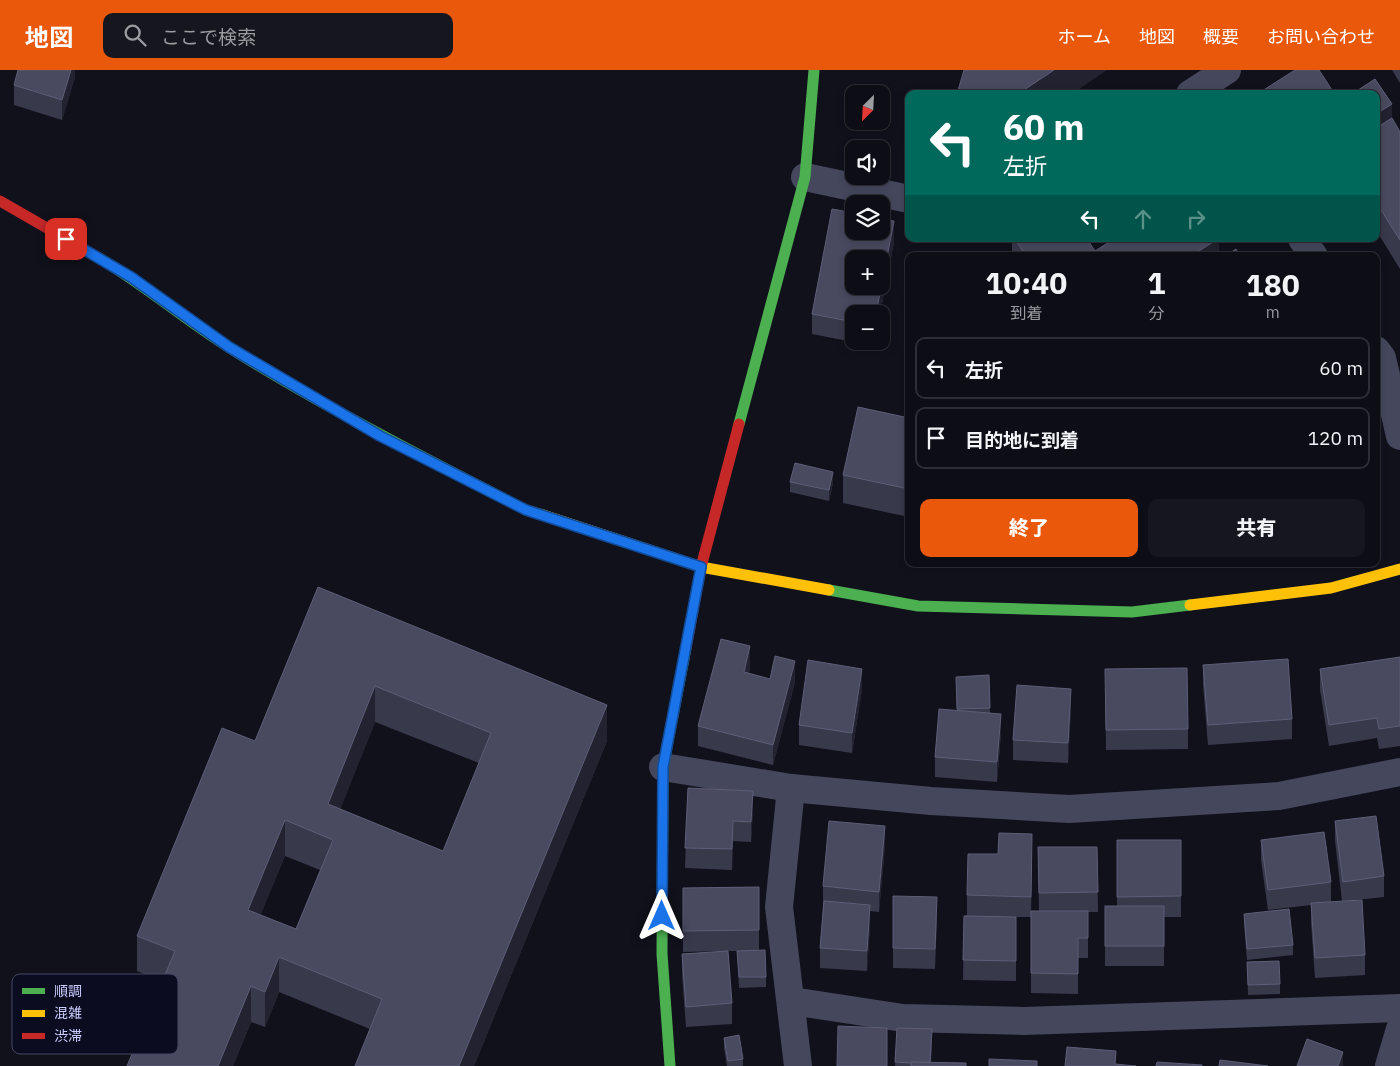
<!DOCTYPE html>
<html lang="ja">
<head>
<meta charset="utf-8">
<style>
  :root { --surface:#0d0d15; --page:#16161e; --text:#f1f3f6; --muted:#9a9ca0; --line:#2d2d34; --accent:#ea580c }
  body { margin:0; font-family:"IBM Plex Sans","Noto Sans JP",sans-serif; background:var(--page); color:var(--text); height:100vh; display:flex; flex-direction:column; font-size:19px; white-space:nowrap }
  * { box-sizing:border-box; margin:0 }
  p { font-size:16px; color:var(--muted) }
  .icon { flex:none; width:28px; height:28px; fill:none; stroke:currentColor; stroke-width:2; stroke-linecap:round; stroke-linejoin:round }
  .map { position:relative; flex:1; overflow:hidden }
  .side { position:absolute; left:905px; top:182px; width:475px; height:315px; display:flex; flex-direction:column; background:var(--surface); border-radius:10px; box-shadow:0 2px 8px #0003,0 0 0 1px var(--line) }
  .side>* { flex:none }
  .guide { position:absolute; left:905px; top:20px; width:475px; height:152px; border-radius:10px; box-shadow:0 2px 8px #0003,0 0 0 1px var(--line); background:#00695c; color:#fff; overflow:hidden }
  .needle { width:32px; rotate:204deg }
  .controls { position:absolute; left:845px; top:15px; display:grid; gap:10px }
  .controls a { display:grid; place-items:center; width:45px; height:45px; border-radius:10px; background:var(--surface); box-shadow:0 2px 8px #0003,0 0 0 1px var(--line); font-size:25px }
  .pin { position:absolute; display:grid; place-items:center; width:42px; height:42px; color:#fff; margin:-21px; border-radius:10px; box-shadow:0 2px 8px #0006 }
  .me { position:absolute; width:55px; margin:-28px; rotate:0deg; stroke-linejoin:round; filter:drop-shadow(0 0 4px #0008) }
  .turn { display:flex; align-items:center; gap:18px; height:105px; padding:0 15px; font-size:22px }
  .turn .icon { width:65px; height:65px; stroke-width:2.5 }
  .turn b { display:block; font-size:35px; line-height:42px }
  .lanes { display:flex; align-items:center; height:48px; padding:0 15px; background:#0003; justify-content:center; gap:25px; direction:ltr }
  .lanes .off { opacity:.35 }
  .eta { display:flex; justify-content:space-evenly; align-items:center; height:85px; text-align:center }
  .eta b { font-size:30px; font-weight:800; line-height:35px }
  .action { display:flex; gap:10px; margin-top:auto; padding:10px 15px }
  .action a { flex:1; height:58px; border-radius:10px; background:var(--accent); color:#fff; font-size:20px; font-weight:800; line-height:58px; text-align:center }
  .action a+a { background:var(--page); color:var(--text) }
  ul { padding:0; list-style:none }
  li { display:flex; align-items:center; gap:15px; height:62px; margin:0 10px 8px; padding:0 5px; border:2px solid var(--line); border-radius:10px }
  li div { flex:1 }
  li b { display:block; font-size:19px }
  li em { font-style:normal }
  header { display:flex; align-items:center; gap:30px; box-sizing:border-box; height:70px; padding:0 25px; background:var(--accent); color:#fff }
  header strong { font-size:24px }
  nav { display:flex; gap:28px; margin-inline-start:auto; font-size:18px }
  .search { width:350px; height:45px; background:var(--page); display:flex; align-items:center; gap:12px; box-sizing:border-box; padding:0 18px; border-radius:10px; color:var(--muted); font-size:19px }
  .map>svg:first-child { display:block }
</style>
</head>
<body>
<header>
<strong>地図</strong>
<div class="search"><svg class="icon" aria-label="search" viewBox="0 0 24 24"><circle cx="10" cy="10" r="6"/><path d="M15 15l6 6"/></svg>ここで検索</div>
<nav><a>ホーム</a><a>地図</a><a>概要</a><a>お問い合わせ</a></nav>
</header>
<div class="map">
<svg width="1400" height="996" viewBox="0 0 1400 996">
  <rect width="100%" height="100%" fill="#11111c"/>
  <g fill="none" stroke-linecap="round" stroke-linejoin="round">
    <g stroke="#45475d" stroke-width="28">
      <path d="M1190 24 1227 0"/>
      <path d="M805 107 909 129"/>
      <path d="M1302 169 1314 186"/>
      <path d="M1376 280 1382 288 1400 366"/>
      <path d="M663 697 791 718 931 731 1069 739 1279 726 1400 702"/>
      <path d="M791 718 779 837 798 996"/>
      <path d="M792 931 903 948 1024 951 1400 938"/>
      <path d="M1389 996 1400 959"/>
    </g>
    <g stroke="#4caf50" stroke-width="11">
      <path d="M99 188C145 215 185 250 230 278 326 338 426 389 526 440L543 445"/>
      <path d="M739 354 805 107 814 0"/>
      <path d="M829 520 918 536 1132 542 1190 535"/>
      <path d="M670 996 662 884 663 697 686 578"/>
    </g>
    <g stroke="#ffc107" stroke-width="11">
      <path d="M543 445 701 497 829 520"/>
      <path d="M1190 535 1331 518 1400 499"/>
    </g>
    <g stroke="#c62828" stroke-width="11">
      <path d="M0 131 99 188"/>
      <path d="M686 578 701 497 739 354"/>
    </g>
  </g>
  <g fill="#39394c" fill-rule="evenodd">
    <path d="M75 0V7L62 50 14 35V15Z"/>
    <path d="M1392 0H1400V13Z"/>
    <path d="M1376 24 1400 62V199L1376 160Z"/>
    <path d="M1012 169 1095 181 1219 186H1012Z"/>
    <path d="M894 172 880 244H854V271H875L874 276 812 264V244Z"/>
    <path d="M909 348V447L843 433V405Z"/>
    <path d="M790 412 833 413 829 431 790 422Z"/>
    <path d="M318 517 607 671 474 996H355L370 959 279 922 265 957 251 952 233 996H127L162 911 137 901V866L255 671ZM375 652 479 693 443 781 340 739ZM285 786 320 800 296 859 260 845Z"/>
    <path d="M1400 587V676L1379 679 1377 668 1329 676 1320 620V599Z"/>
    <path d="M1203 595 1292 649V669L1208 675 1203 615Z"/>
    <path d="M750 597 749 603 770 609 795 612 773 695 698 676V656Z"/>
    <path d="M989 605 990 643 1001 664 997 712 935 707V687L957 641 956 607Z"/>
    <path d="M862 619 852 683 799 675V655Z"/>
    <path d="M1105 619 1188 659V679L1106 680Z"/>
    <path d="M1071 639 1068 693 1013 690V670Z"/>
    <path d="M688 718 753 741 751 772 733 771 732 800 685 798Z"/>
    <path d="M1335 751 1384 806V827L1356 830 1365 885V905L1315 908 1311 853V835L1268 840 1261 790V770L1331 812V832L1342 831 1335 771Z"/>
    <path d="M1117 770H1181V847H1164V896H1105V836H1117Z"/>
    <path d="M885 776 879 842 870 841V855L867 901 820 898V878L823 837V816Z"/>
    <path d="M1038 777H1097L1098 842H1088V888H1078V924L1031 923V841H1039Z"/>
    <path d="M1032 784 1031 847H1016V911L963 910 964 846 967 845V825Z"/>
    <path d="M759 817V880L766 907V917L739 918 737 881H728L732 933V954L686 957 682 904V884L725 881 683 882V818Z"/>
    <path d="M893 826 937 847 935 899 893 898Z"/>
    <path d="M1244 844 1293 875V885L1247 890 1244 854Z"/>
    <path d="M1247 892 1280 914V924L1248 925Z"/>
    <path d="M897 958 932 970 931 993 966 996H895Z"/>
    <path d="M724 968 743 989V996H727L724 978Z"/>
  </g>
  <g fill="#222230">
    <path d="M71 0H75V7L62 50V30Z"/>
    <path d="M1054 0H1107L1072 24H1018Z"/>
    <path d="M1332 20V24H1326Z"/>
    <path d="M1392 34V54L1376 64V44Z"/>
    <path d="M894 151V172L880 244H876Z"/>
    <path d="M1219 169V186H1191Z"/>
    <path d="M833 402V413L829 431V420Z"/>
    <path d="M750 576V597L744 622V602Z"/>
    <path d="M795 591V612L773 695V675Z"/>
    <path d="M862 599V619L852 683V663Z"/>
    <path d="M375 616V652L329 768 328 734Z"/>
    <path d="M1071 619V639L1068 693V673Z"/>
    <path d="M607 635V671L474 996H459Z"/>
    <path d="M1001 644V664L997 712V692Z"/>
    <path d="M753 721V741L751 772V752Z"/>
    <path d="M285 750V786L248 876V840Z"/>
    <path d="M733 751V771L732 800V779Z"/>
    <path d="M885 756V776L879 842V822Z"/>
    <path d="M870 835V855L867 901V881Z"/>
    <path d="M279 887V922L265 957V922Z"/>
    <path d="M251 916V952L233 996H218Z"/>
    <path d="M1343 982V996H1338Z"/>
  </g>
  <g fill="#49495f" stroke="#5d5e78" fill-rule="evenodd">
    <path d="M18 0H71L62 30 14 15Z"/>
    <path d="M964 0H1054L1018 24H957Z"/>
    <path d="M1295 0H1319L1332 20 1326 24H1264L1262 21Z"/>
    <path d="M1375 9 1392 34 1376 44V24H1352Z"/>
    <path d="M1392 48 1400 62V170L1376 132V58Z"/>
    <path d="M832 139 854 143V161H881V149L894 151 876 244H854V252L812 244ZM854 189H881V216H854Z"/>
    <path d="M1015 169H1087L1095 181 1114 169H1218L1191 186H1026Z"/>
    <path d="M1236 179 1240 186H1225Z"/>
    <path d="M858 337 909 348V419L843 405Z"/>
    <path d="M795 393 833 402 829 420 790 412Z"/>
    <path d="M318 517 607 635 459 996H355L382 929 279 887 265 922 251 916 218 996H127L175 881 137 866 222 658 255 671ZM375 616 491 663 443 781 328 734ZM285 750 333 770 296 859 248 840Z"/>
    <path d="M721 569 750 576 744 602 770 609 775 586 795 591 773 675 698 656Z"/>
    <path d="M1400 587V656L1379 659 1377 648 1329 655 1320 599Z"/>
    <path d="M1288 589 1292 649 1208 655 1203 595Z"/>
    <path d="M808 590 862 599 852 663 799 655Z"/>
    <path d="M1187 598 1188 659 1106 660 1105 599Z"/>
    <path d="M989 605 990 638 957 639 956 607Z"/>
    <path d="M1017 615 1071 619 1068 673 1013 670Z"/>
    <path d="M939 639 1001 644 997 692 935 687Z"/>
    <path d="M688 718 753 721 751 752 733 751 732 779 685 778Z"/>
    <path d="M1376 746 1384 806 1343 812 1335 751Z"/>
    <path d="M829 751 885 756 879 822 823 816Z"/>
    <path d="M1324 762 1331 812 1268 820 1261 770Z"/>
    <path d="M999 763 1032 764 1031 827 967 825 968 784H998Z"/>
    <path d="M1117 770H1181V826L1117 827Z"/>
    <path d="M1038 777H1097L1098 822 1039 823Z"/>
    <path d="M759 817V860L683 861V818Z"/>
    <path d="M893 826 937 827 935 879 893 878Z"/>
    <path d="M1362 830 1365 885 1315 888 1311 833Z"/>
    <path d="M824 831 870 835 867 881 820 878Z"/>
    <rect x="1105" y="836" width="59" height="40"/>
    <path d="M1289 839 1293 875 1247 879 1244 844Z"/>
    <path d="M1031 841H1088V868H1078V904L1031 903Z"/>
    <path d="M964 846 1016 847V891L963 890Z"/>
    <path d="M765 880 766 907H739L737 881Z"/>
    <path d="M728 881 732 933 686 937 682 884Z"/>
    <path d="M1279 891 1280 914 1248 915 1247 892Z"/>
    <path d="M838 956 887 958V996H837Z"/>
    <path d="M897 958 932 959 930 993 911 992V993L895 992Z"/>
    <path d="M739 965 743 989 728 991 724 968Z"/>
    <path d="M1307 969 1343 982 1338 996H1297Z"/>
    <path d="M1067 977 1116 981 1115 994 1136 996H1065Z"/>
    <path d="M989 989 1037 991V996H989Z"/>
    <path d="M1220 990 1268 996H1219Z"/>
    <path d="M911 992 966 993V996H911Z"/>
    <path d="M1157 992 1202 995V996H1156Z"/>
  </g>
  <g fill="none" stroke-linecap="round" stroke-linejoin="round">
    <defs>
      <path id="route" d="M66 169 131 207 229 277 380 366 526 440 701 497 663 697 662 846"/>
    </defs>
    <use href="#route" stroke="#114b97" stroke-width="12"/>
    <use href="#route" stroke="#1a73e8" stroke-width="9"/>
  </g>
  <rect x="12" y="904" width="166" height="80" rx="8" fill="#0c0c21" stroke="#454664" stroke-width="1"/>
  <rect x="22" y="918" width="23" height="6" fill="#4caf50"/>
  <rect x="22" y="940" width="23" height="7" fill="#ffc107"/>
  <rect x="22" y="963" width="23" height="6" fill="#c62828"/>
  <g font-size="14" fill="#cbceff">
    <text x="54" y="926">順調</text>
    <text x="54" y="948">混雑</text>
    <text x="54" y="971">渋滞</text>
  </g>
</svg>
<div class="controls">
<a><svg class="needle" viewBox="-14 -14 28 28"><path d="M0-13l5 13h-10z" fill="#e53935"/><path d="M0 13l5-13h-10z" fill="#9a9ca0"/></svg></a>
<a><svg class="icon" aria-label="sound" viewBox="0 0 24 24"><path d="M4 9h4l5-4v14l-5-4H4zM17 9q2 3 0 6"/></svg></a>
<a><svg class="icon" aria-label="layers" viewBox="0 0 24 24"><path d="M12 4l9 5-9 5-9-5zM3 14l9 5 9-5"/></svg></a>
<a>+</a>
<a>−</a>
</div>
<div class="pin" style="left:66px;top:169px;background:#d93025"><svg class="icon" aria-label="arrive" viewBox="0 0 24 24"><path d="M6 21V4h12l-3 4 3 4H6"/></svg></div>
<svg class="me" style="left:662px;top:846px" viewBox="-20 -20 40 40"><path d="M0-17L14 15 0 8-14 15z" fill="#1a73e8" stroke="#fff" stroke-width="4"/></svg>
<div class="guide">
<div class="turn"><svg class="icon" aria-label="left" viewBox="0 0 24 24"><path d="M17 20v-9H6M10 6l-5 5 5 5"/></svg><div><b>60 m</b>左折</div></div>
<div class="lanes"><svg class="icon" aria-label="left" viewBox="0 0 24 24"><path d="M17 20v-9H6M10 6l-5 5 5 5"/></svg><svg class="icon off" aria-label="ahead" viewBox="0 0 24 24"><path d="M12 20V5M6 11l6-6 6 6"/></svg><svg class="icon off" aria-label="right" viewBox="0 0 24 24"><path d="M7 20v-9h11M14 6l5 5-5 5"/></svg></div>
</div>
<section class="side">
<div class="eta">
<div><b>10:40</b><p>到着</p></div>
<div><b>1</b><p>分</p></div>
<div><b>180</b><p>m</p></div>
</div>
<ul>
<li><svg class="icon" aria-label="left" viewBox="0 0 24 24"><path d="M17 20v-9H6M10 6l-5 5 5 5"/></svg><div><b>左折</b></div><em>60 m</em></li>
<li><svg class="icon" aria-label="arrive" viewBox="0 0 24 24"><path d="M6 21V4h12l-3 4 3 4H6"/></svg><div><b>目的地に到着</b></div><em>120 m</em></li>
</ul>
<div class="action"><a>終了</a><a>共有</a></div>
</section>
</div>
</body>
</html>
